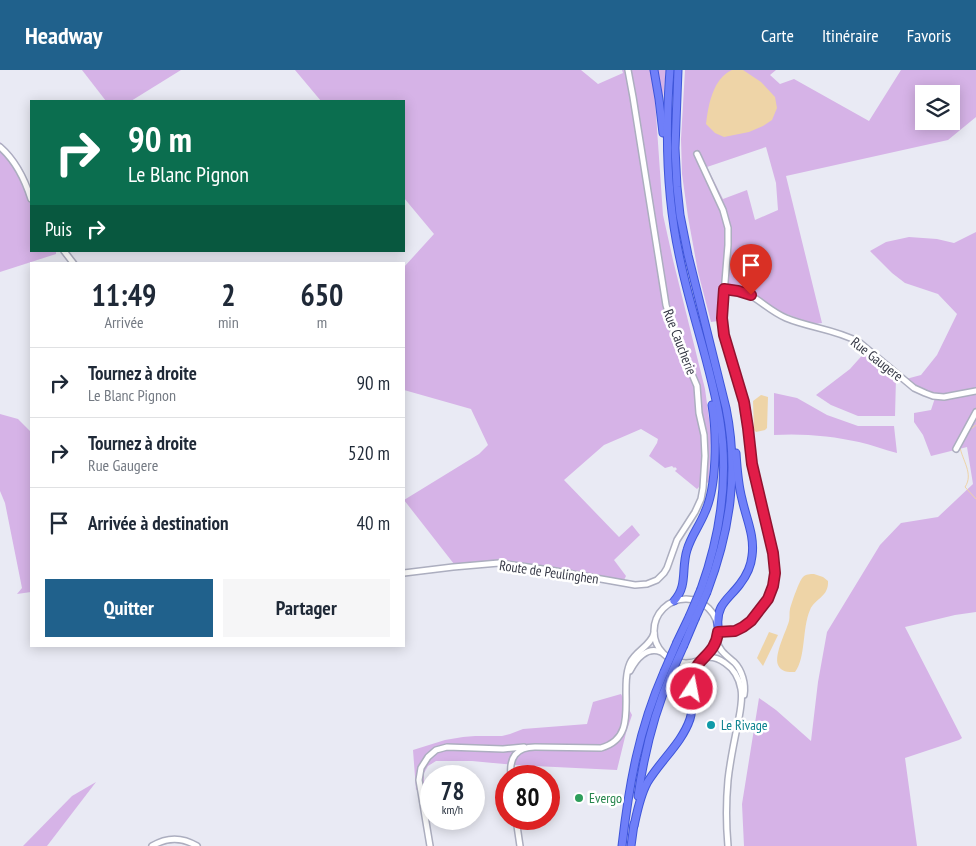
<!DOCTYPE html>
<html lang="fr">
<head>
<meta charset="utf-8">
<style>
  :root { --surface:#fff; --page:#f6f6f7; --text:#1f2937; --muted:#747a83; --line:#e0e1e3; --accent:#20618c }
  body { margin:0; font-family:"PT Sans Narrow",sans-serif; background:var(--page); color:var(--text); height:100vh; display:flex; flex-direction:column; font-size:19px; white-space:nowrap }
  * { box-sizing:border-box; margin:0 }
  p { font-size:16px; color:var(--muted) }
  .icon { flex:none; width:28px; height:28px; fill:none; stroke:currentColor; stroke-width:2; stroke-linecap:round; stroke-linejoin:round }
  .map { position:relative; flex:1; overflow:hidden }
  .drawer { position:absolute; left:30px; top:192px; width:375px; height:385px; display:flex; flex-direction:column; background:var(--surface); border-radius:0px; box-shadow:0 2px 12px #0003 }
  .drawer>* { flex:none }
  .top-card { position:absolute; left:30px; top:30px; width:375px; height:152px; border-radius:0px; box-shadow:0 2px 12px #0003; background:#0b6e4f; color:#fff; overflow:hidden }
  .fabs { position:absolute; left:915px; top:15px; display:grid; gap:10px }
  .fabs a { display:grid; place-items:center; width:45px; height:45px; border-radius:0px; background:var(--surface); box-shadow:0 2px 12px #0003; font-size:25px }
  .speed { position:absolute; left:420px; top:695px; display:flex; gap:10px; font-size:25px; font-weight:700; text-align:center }
  .speed>* { display:grid; place-content:center; width:65px; height:65px; border-radius:50%; background:var(--surface); box-shadow:0 2px 12px #0003; line-height:1 }
  .speed small { font-size:12px; font-weight:400 }
  .speed .limit { border:8px solid #d22; background:#fff; color:#111 }
  .pin { position:absolute; display:grid; place-items:center; width:42px; height:42px; color:#fff; margin:-51px -21px; border-radius:50% 50% 50% 0; rotate:-45deg; box-shadow:0 0 5px #0007 }
  .pin .icon { rotate:45deg }
  .me { position:absolute; width:55px; margin:-28px; rotate:11deg; stroke-linejoin:round; filter:drop-shadow(0 0 4px #0008) }
  .turn { display:flex; align-items:center; gap:18px; height:105px; padding:0 15px; font-size:22px }
  .turn .icon { width:65px; height:65px; stroke-width:2.5 }
  .turn b { display:block; font-size:35px; line-height:42px }
  .then { display:flex; align-items:center; height:48px; padding:0 15px; background:#0003; gap:10px; font-size:19px }
  .eta { display:flex; justify-content:space-evenly; align-items:center; height:85px; text-align:center }
  .eta b { font-size:30px; font-weight:700; line-height:35px }
  .action { display:flex; gap:10px; margin-top:auto; padding:10px 15px }
  .action a { flex:1; height:58px; border-radius:0px; background:var(--accent); color:#fff; font-size:20px; font-weight:700; line-height:58px; text-align:center }
  .action a+a { background:var(--page); color:var(--text) }
  ul { padding:0; list-style:none }
  li { display:flex; align-items:center; gap:15px; height:70px; padding:0 15px; border-top:1px solid var(--line) }
  li div { flex:1 }
  li b { display:block; font-size:19px }
  li em { font-style:normal }
  header { display:flex; align-items:center; gap:30px; box-sizing:border-box; height:70px; padding:0 25px; background:var(--accent); color:#fff }
  header strong { font-size:24px }
  nav { display:flex; gap:28px; margin-inline-start:auto; font-size:18px }
  .map>svg:first-child { display:block }
</style>
</head>
<body>
<header>
<strong>Headway</strong>
<nav><a>Carte</a><a>Itinéraire</a><a>Favoris</a></nav>
</header>
<div class="map">
<svg width="976" height="776" viewBox="0 0 976 776">
  <rect width="100%" height="100%" fill="#e9eaf4"/>
  <g fill="#d6b3e7" fill-rule="evenodd">
    <path d="M82 0H181L131 31H106Z"/>
    <path d="M295 0H581L598 14 623 3 622 0H666L663 28 655 30 663 145 673 190 705 319 711 363 709 412 700 416 697 419 675 401 677 399 675 397 674 398 672 396 665 398 649 386 657 373 658 369 641 359 604 375 564 410 619 467 632 455 640 465 614 490 626 506 624 510 510 491H497L454 494 404 430 479 384 488 375 471 339 404 320V197L434 164 404 128V31H321Z"/>
    <path d="M685 0H776L770 5 780 14 794 9 869 51 901 0H976V47L948 70 786 106 822 253 814 254 770 238 752 223 730 214 721 221 718 251 711 252 698 202 688 147 682 104 681 69ZM924 24H951V51H924ZM766 77 776 113 778 140 755 150 747 120 723 129 707 97Z"/>
    <path d="M0 72C15 84 26 102 31 121V181H56V184L0 202Z"/>
    <path d="M976 162V317C971 320 966 320 961 321 939 325 923 325 906 309L921 305 937 285 957 244 938 224 905 213 892 203 870 181 886 172 909 167 937 169 954 173Z"/>
    <path d="M866 281 896 308 895 346H858L831 335 816 325 850 299Z"/>
    <path d="M976 322V542L955 545 905 557 962 668 959 670 905 688 917 776H744L742 734 759 628 776 640 811 671 818 612 827 562 880 475 901 453 938 447 973 414 967 377 931 386 923 365 914 352V343L931 340 935 328C949 328 963 327 976 322Z"/>
    <path d="M774 323 797 328 827 345 858 356H894L897 383C885 380 872 375 859 372 833 366 801 363 774 365Z"/>
    <path d="M0 344 18 349 31 362V522L17 524 22 518 5 433 0 421Z"/>
    <path d="M621 624 632 645 626 663 617 700 514 695 472 691H436L428 696 424 703V716L416 720 413 680 445 670 463 667 475 666H502L510 664 523 659 587 654 593 632Z"/>
    <path d="M96 712 47 776H23L72 726Z"/>
  </g>
  <g fill="#eed4a7">
    <path d="M732 0H743L761 12 775 27 777 38 772 50 763 56 749 62 724 67 715 63 706 54C708 36 713 8 732 0Z"/>
    <path d="M761 325 768 327 767 358 765 360 756 362 754 360 753 331Z"/>
    <path d="M814 504 823 507 828 511C829 527 815 528 810 540 802 558 806 588 795 602 788 602 781 602 778 595 774 584 786 562 789 551 790 547 789 543 790 539 792 532 799 511 803 507 806 504 810 504 814 504Z"/>
    <path d="M769 562 778 565 763 596 757 588Z"/>
  </g>
  <g fill="none" stroke-linecap="round" stroke-linejoin="round">
    <g stroke="#eed4a7" stroke-width="1">
      <path d="M967 362 976 355"/>
      <path d="M960 377C962 390 974 404 965 417L976 429"/>
    </g>
    <defs>
      <g id="minor">
        <path d="M0 77C16 91 25 110 31 129"/>
        <path d="M697 84 723 140 728 158V175L723 236V257L726 273 744 332 754 405 773 483C777 507 774 523 759 542 753 550 747 557 738 560 732 562 725 562 718 562"/>
        <path d="M64 181 74 194"/>
        <path d="M724 219C732 220 742 221 750 225 762 232 772 242 786 248 810 258 835 259 859 272L914 318 925 323 933 326 944 327 976 321"/>
        <path d="M956 379 976 342"/>
        <path d="M404 503 453 497 499 493 550 500 635 515 647 514 657 510 664 503 667 498 677 470 695 442 701 429 703 418 705 386 704 365 699 343 697 316 673 259 666 235 633 27 628 0"/>
        <circle cx="686" cy="561" r="32"/>
        <path d="M717 570C718 580 727 586 734 592 742 600 746 614 744 625"/>
        <path d="M704 588C712 586 718 588 725 593 734 599 739 608 741 619 743 630 740 642 738 653 734 672 730 691 728 710 726 732 726 754 728 776"/>
        <path d="M630 601C636 589 647 576 661 582"/>
        <path d="M511 706C509 688 516 677 535 677L601 678C641 667 618 621 630 593 635 581 651 576 654 563"/>
        <path d="M516 749 520 776"/>
        <path d="M152 776C167 767 182 767 197 776"/>
        <path d="M430 776 419 710 421 698 428 687 436 680 447 677 503 679 524 677"/>
      </g>
      <g id="highway">
        <path d="M654 0 659 29 663 63"/>
        <path d="M670 0C665 64 666 126 680 189 691 243 711 296 720 351 729 408 720 466 701 519"/>
        <path d="M678 0 675 78 677 117 680 145 688 185 726 338C739 402 730 461 707 522"/>
        <path d="M674 531C688 516 681 499 687 480 691 466 700 455 705 442 717 416 717 364 712 335"/>
        <path d="M718 556C716 534 729 529 740 514 747 505 751 496 752 486 755 466 746 448 742 429 738 414 737 399 736 383"/>
        <path d="M677 572 689 547"/>
        <path d="M684 575 695 549"/>
        <path d="M638 726C644 684 654 643 671 604"/>
        <path d="M634 756C637 742 640 726 647 713 660 691 682 673 690 649 697 627 684 606 704 588"/>
        <path d="M622 776C629 714 639 659 664 602"/>
        <path d="M631 776 634 754"/>
      </g>
    </defs>
    <use href="#minor" stroke="#acaebf" stroke-width="8"/>
    <use href="#highway" stroke="#3e55d9" stroke-width="9"/>
    <use href="#minor" stroke="#fff" stroke-width="5"/>
    <use href="#highway" stroke="#6f7ff9" stroke-width="7"/>
    <defs>
      <g id="highway-bridge">
        <path d="M689 547 701 519"/>
        <path d="M695 549 707 522"/>
        <path d="M664 602 677 572"/>
        <path d="M671 604 684 575"/>
      </g>
    </defs>
    <use href="#highway-bridge" stroke="#3e55d9" stroke-width="9" stroke-linecap="butt"/>
    <use href="#highway-bridge" stroke="#6f7ff9" stroke-width="7"/>
  </g>
  <g fill="none" stroke-linecap="round" stroke-linejoin="round">
    <defs>
      <path id="route" d="M692 619C689 587 715 590 718 562L735 561 743 557 751 551 768 529 773 516 775 503 773 483 752 394 748 358 744 332 724 265 722 248 724 219 738 221 751 225"/>
    </defs>
    <use href="#route" stroke="#92132f" stroke-width="12"/>
    <use href="#route" stroke="#e11d48" stroke-width="9"/>
  </g>
  <circle fill="#0f9aa8" stroke="#fff" stroke-width="2" cx="711" cy="655" r="5"/>
  <circle fill="#2e9e5b" stroke="#fff" stroke-width="2" cx="579" cy="728" r="5"/>
  <g text-anchor="middle" stroke-width="5" stroke-linejoin="round" paint-order="stroke">
    <g font-size="14" fill="#373a47" stroke="#fff">
      <text transform="translate(680 272) rotate(69)" y="5">Rue Caucherie</text>
      <text transform="translate(877 289) rotate(38)" y="5">Rue Gaugere</text>
      <text transform="translate(549 502) rotate(8)" y="5">Route de Peulinghen</text>
    </g>
    <g font-size="14" fill="#0d838f" stroke="#fff" text-anchor="start">
      <text x="721" y="660">Le Rivage</text>
    </g>
    <g font-size="14" fill="#27864d" stroke="#fff" text-anchor="start">
      <text x="589" y="733">Evergo</text>
    </g>
  </g>
</svg>
<div class="fabs">
<a><svg class="icon" aria-label="layers" viewBox="0 0 24 24"><path d="M12 4l9 5-9 5-9-5zM3 14l9 5 9-5"/></svg></a>
</div>
<div class="speed"><div>78<small>km/h</small></div><div class="limit">80</div></div>
<div class="pin" style="left:751px;top:225px;background:#d93025"><svg class="icon" aria-label="arrive" viewBox="0 0 24 24"><path d="M6 21V4h12l-3 4 3 4H6"/></svg></div>
<svg class="me" style="left:692px;top:619px" viewBox="-20 -20 40 40"><circle r="17" fill="#e11d48" stroke="#fff" stroke-width="3"/><path d="M0-11L8 9 0 5-8 9z" fill="#fff"/></svg>
<div class="top-card">
<div class="turn"><svg class="icon" aria-label="right" viewBox="0 0 24 24"><path d="M7 20v-9h11M14 6l5 5-5 5"/></svg><div><b>90 m</b>Le Blanc Pignon</div></div>
<div class="then">Puis<svg class="icon" aria-label="right" viewBox="0 0 24 24"><path d="M7 20v-9h11M14 6l5 5-5 5"/></svg></div>
</div>
<section class="drawer">
<div class="eta">
<div><b>11:49</b><p>Arrivée</p></div>
<div><b>2</b><p>min</p></div>
<div><b>650</b><p>m</p></div>
</div>
<ul>
<li><svg class="icon" aria-label="right" viewBox="0 0 24 24"><path d="M7 20v-9h11M14 6l5 5-5 5"/></svg><div><b>Tournez à droite</b><p>Le Blanc Pignon</p></div><em>90 m</em></li>
<li><svg class="icon" aria-label="right" viewBox="0 0 24 24"><path d="M7 20v-9h11M14 6l5 5-5 5"/></svg><div><b>Tournez à droite</b><p>Rue Gaugere</p></div><em>520 m</em></li>
<li><svg class="icon" aria-label="arrive" viewBox="0 0 24 24"><path d="M6 21V4h12l-3 4 3 4H6"/></svg><div><b>Arrivée à destination</b></div><em>40 m</em></li>
</ul>
<div class="action"><a>Quitter</a><a>Partager</a></div>
</section>
</div>
</body>
</html>
